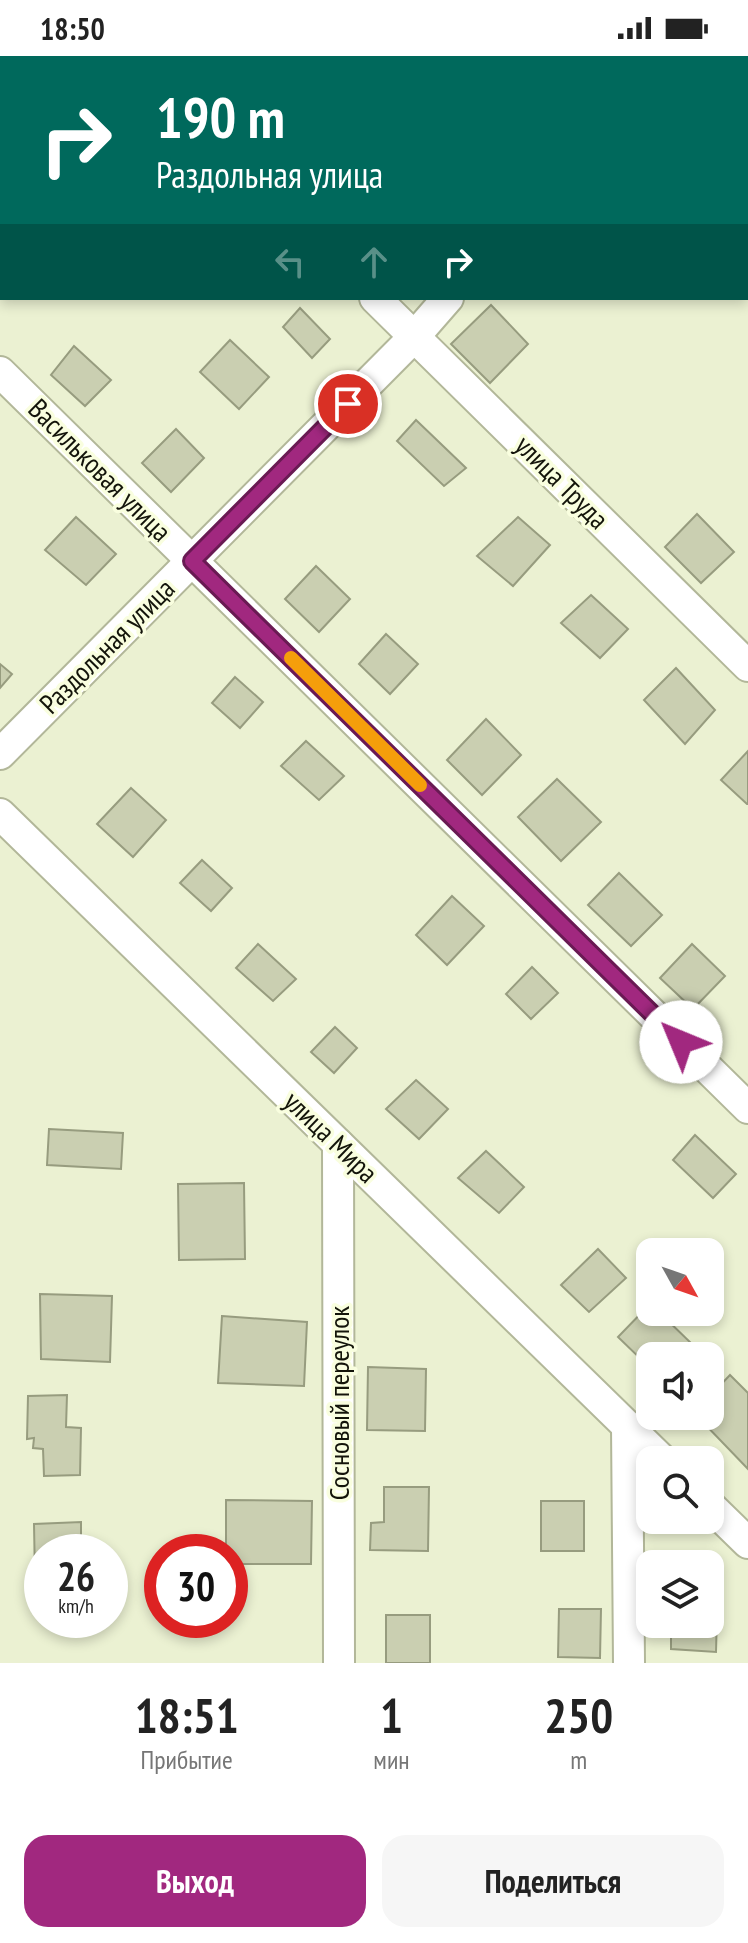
<!DOCTYPE html>
<html lang="ru">
<head>
<meta charset="utf-8">
<style>
  :root { --surface:#fff; --page:#f6f6f6; --text:#222; --muted:#767676; --accent:#a1287f }
  body { margin:0; font-family:"PT Sans Narrow",sans-serif; background:var(--page); color:var(--text); height:100vh; display:flex; flex-direction:column; font-size:30px; white-space:nowrap }
  * { box-sizing:border-box; margin:0 }
  p { font-size:26px; color:var(--muted) }
  .icon { flex:none; width:44px; height:44px; fill:none; stroke:currentColor; stroke-width:2; stroke-linecap:round; stroke-linejoin:round }
  .map { position:relative; height:1607px; overflow:hidden }
  .details { display:flex; flex-direction:column; background:var(--surface); flex:1 }
  .details>* { flex:none }
  .top-card { position:absolute; left:0px; top:0px; width:748px; height:244px; box-shadow:0 4px 12px #0003; background:#00695c; color:#fff; overflow:hidden }
  .needle { width:52px; rotate:130deg }
  .controls { position:absolute; left:636px; top:1182px; display:grid; gap:16px }
  .controls a { display:grid; place-items:center; width:88px; height:88px; border-radius:16px; background:var(--surface); box-shadow:0 4px 12px #0003; font-size:40px }
  .speed { position:absolute; left:24px; top:1478px; display:flex; gap:16px; font-size:40px; font-weight:700; text-align:center }
  .speed>* { display:grid; place-content:center; width:104px; height:104px; border-radius:50%; background:var(--surface); box-shadow:0 4px 12px #0003; line-height:1 }
  .speed small { font-size:20px; font-weight:400 }
  .speed .limit { border:12px solid #d22; background:#fff; color:#111 }
  .pin { position:absolute; display:grid; place-items:center; width:68px; height:68px; color:#fff; margin:-34px; border:4px solid #fff; border-radius:50%; box-shadow:0 2px 8px #0007 }
  .me { position:absolute; width:88px; margin:-44px; rotate:315deg; stroke-linejoin:round; filter:drop-shadow(0 0 6px #0008) }
  .turn { display:flex; align-items:center; gap:28px; height:168px; padding:0 24px; font-size:36px }
  .turn .icon { width:104px; height:104px; stroke-width:2.5 }
  .turn b { display:block; font-size:56px; line-height:68px }
  .lanes { display:flex; align-items:center; height:76px; padding:0 24px; background:#0003; justify-content:center; gap:40px; direction:ltr }
  .lanes .off { opacity:.35 }
  .eta { display:flex; justify-content:space-evenly; align-items:center; height:136px; text-align:center }
  .eta b { font-size:48px; font-weight:600; line-height:56px }
  .action { display:flex; gap:16px; margin-top:auto; padding:16px 24px }
  .action a { flex:1; height:92px; border-radius:24px; background:var(--accent); color:#fff; font-size:32px; font-weight:600; line-height:92px; text-align:center }
  .action a+a { background:var(--page); color:var(--text) }
  .status { display:flex; justify-content:space-between; align-items:center; height:56px; padding:0 40px; background:var(--surface); direction:ltr }
  .status svg { height:22px; fill:currentColor }
  .map>svg:first-child { display:block }
</style>
</head>
<body>
<div class="status"><b>18:50</b><svg viewBox="0 0 49 12"><path d="M0 12V9h3v3zM5 12V6h3v6zM10 12V3h3v9zM15 12V0h3v12zM26 1h20v11H26zM47 4h2v5h-2z"/></svg></div>
<div class="map">
<svg width="748" height="1607" viewBox="0 0 748 1607">
  <rect width="100%" height="100%" fill="#ebf1d2"/>
  <g fill="#cacfb1" stroke="#979c7f" stroke-width="2">
    <path d="M491 249 528 288 490 327 451 288Z"/>
    <path d="M300 252 330 283 312 302 283 271Z"/>
    <path d="M230 284 269 321 239 353 200 316Z"/>
    <path d="M74 290 111 324 85 350 51 319Z"/>
    <path d="M416 364 466 412 444 430 397 385Z"/>
    <path d="M176 373 204 402 171 436 142 407Z"/>
    <path d="M697 458 734 496 701 527 665 491Z"/>
    <path d="M76 461 116 498 86 529 45 494Z"/>
    <path d="M518 461 550 489 513 530 477 500Z"/>
    <path d="M316 510 350 543 319 576 285 543Z"/>
    <path d="M591 539 628 573 600 602 561 567Z"/>
    <path d="M386 578 418 608 390 638 359 608Z"/>
    <path d="M0 608 12 618 0 632Z"/>
    <path d="M676 612 715 654 685 688 644 644Z"/>
    <path d="M235 621 263 646 240 672 212 647Z"/>
    <path d="M486 663 521 699 482 739 447 704Z"/>
    <path d="M306 685 344 720 319 744 281 710Z"/>
    <path d="M748 695V748H747L721 724Z"/>
    <path d="M557 723 601 766 561 805 518 761Z"/>
    <path d="M131 732 166 764 133 801 97 768Z"/>
    <path d="M202 804 232 832 211 855 180 827Z"/>
    <path d="M619 817 662 859 631 890 588 849Z"/>
    <path d="M452 840 484 870 447 909 416 879Z"/>
    <path d="M258 888 296 923 273 945 236 912Z"/>
    <path d="M692 888 725 920 693 953 660 922Z"/>
    <path d="M532 911 558 937 531 963 506 938Z"/>
    <path d="M335 971 357 992 334 1017 311 996Z"/>
    <path d="M416 1024 448 1053 419 1083 386 1053Z"/>
    <path d="M49 1073 123 1077 121 1113 47 1109Z"/>
    <path d="M695 1079 736 1118 713 1142 673 1104Z"/>
    <path d="M486 1095 524 1131 499 1157 458 1122Z"/>
    <path d="M244 1127 245 1203 179 1204 178 1128Z"/>
    <path d="M598 1193 626 1222 589 1256 561 1229Z"/>
    <path d="M40 1238 112 1240 110 1306 41 1303Z"/>
    <path d="M650 1248V1256H659L694 1290 684 1300H650V1312L618 1281Z"/>
    <path d="M222 1260 307 1266 304 1330 218 1327Z"/>
    <path d="M368 1311 426 1313 425 1375 367 1374Z"/>
    <path d="M730 1319 748 1337V1413L697 1360H710V1340Z"/>
    <path d="M67 1339 66 1371 81 1372 80 1419 44 1420 43 1393 33 1392 34 1382 27 1383 28 1340Z"/>
    <path d="M384 1431H429L428 1495 370 1494 371 1467 384 1466Z"/>
    <path d="M226 1444 312 1445 311 1508H230V1496H226Z"/>
    <rect x="541" y="1445" width="43" height="50"/>
    <path d="M81 1466V1496H42V1522H35L34 1468Z"/>
    <path d="M559 1553H601L600 1602 558 1601Z"/>
    <path d="M710 1557H717L716 1596 671 1593V1568H710Z"/>
    <rect x="386" y="1559" width="44" height="48"/>
  </g>
  <g fill="none" stroke-linecap="round" stroke-linejoin="round">
    <defs>
      <g id="minor">
        <path d="M128 0 130 2"/>
        <path d="M659 2 661 0"/>
        <path d="M375 242 748 610"/>
        <path d="M0 316 748 1052"/>
        <path d="M0 698 414 281 448 242"/>
        <path d="M0 758 662 1404"/>
        <path d="M338 1088 339 1607"/>
        <path d="M627 1370 629 1607"/>
        <path d="M710 1450 748 1487"/>
      </g>
    </defs>
    <use href="#minor" stroke="#b2b799" stroke-width="34"/>
    <use href="#minor" stroke="#fff" stroke-width="30"/>
  </g>
  <g fill="none" stroke-linecap="round" stroke-linejoin="round">
    <defs>
      <path id="route" d="M348 348 192 505 681 986"/>
    </defs>
    <use href="#route" stroke="#691a53" stroke-width="20"/>
    <use href="#route" stroke="#a1287f" stroke-width="14"/>
    <path stroke="#f59e0b" stroke-width="14" d="M291 602 420 729"/>
  </g>
  <g text-anchor="middle" stroke-width="7" stroke-linejoin="round" paint-order="stroke">
    <g font-size="28" fill="#13140a" stroke="#f9fedf">
      <text transform="translate(100 414) rotate(45)" y="10">Васильковая улица</text>
      <text transform="translate(562 426) rotate(45)" y="10">улица Труда</text>
      <text transform="translate(107 590) rotate(-45)" y="10">Раздольная улица</text>
      <text transform="translate(331 1081) rotate(44)" y="10">улица Мира</text>
      <text transform="translate(339 1347) rotate(-90)" y="10">Сосновый переулок</text>
    </g>
  </g>
</svg>
<div class="controls">
<a><svg class="needle" viewBox="-14 -14 28 28"><path d="M0-13l5 13h-10z" fill="#e53935"/><path d="M0 13l5-13h-10z" fill="#767676"/></svg></a>
<a><svg class="icon" aria-label="sound" viewBox="0 0 24 24"><path d="M4 9h4l5-4v14l-5-4H4zM17 9q2 3 0 6"/></svg></a>
<a><svg class="icon" aria-label="search" viewBox="0 0 24 24"><circle cx="10" cy="10" r="6"/><path d="M15 15l6 6"/></svg></a>
<a><svg class="icon" aria-label="layers" viewBox="0 0 24 24"><path d="M12 4l9 5-9 5-9-5zM3 14l9 5 9-5"/></svg></a>
</div>
<div class="speed"><div>26<small>km/h</small></div><div class="limit">30</div></div>
<div class="pin" style="left:348px;top:348px;background:#d93025"><svg class="icon" aria-label="arrive" viewBox="0 0 24 24"><path d="M6 21V4h12l-3 4 3 4H6"/></svg></div>
<svg class="me" style="left:681px;top:986px" viewBox="-20 -20 40 40"><circle r="19" fill="#fff"/><path d="M0-13L10 11 0 6-10 11z" fill="#a1287f"/></svg>
<div class="top-card">
<div class="turn"><svg class="icon" aria-label="right" viewBox="0 0 24 24"><path d="M7 20v-9h11M14 6l5 5-5 5"/></svg><div><b>190 m</b>Раздольная улица</div></div>
<div class="lanes"><svg class="icon off" aria-label="left" viewBox="0 0 24 24"><path d="M17 20v-9H6M10 6l-5 5 5 5"/></svg><svg class="icon off" aria-label="ahead" viewBox="0 0 24 24"><path d="M12 20V5M6 11l6-6 6 6"/></svg><svg class="icon" aria-label="right" viewBox="0 0 24 24"><path d="M7 20v-9h11M14 6l5 5-5 5"/></svg></div>
</div>
</div>
<section class="details">
<div class="eta">
<div><b>18:51</b><p>Прибытие</p></div>
<div><b>1</b><p>мин</p></div>
<div><b>250</b><p>m</p></div>
</div>
<div class="action"><a>Выход</a><a>Поделиться</a></div>
</section>
</body>
</html>
